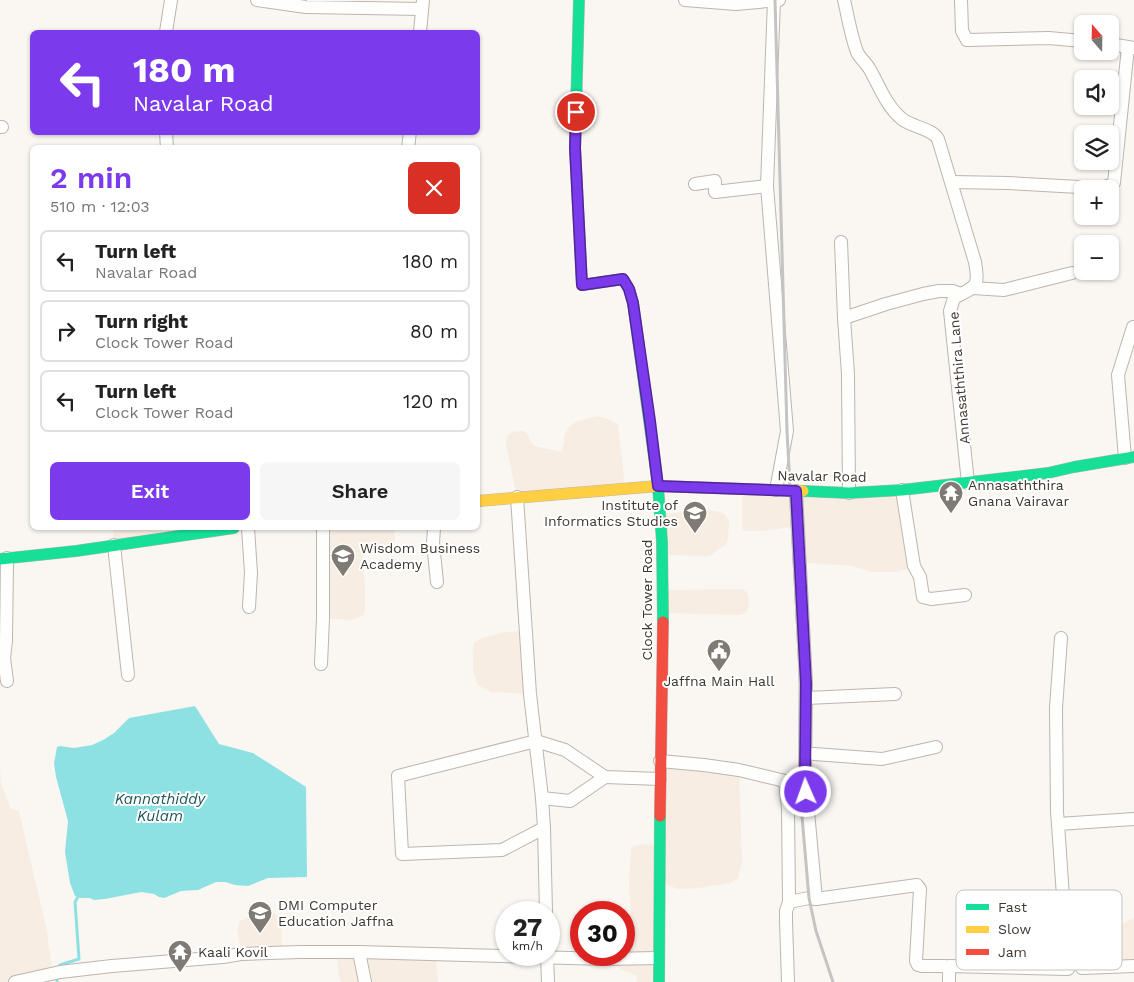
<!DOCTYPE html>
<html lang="en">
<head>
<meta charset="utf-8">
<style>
  :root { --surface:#fff; --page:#f6f6f6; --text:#222; --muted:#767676; --line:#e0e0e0; --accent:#7c3aed }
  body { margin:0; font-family:"Work Sans",sans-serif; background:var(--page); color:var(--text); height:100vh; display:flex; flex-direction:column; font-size:19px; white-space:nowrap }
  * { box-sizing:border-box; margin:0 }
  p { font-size:16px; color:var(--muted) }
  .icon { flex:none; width:28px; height:28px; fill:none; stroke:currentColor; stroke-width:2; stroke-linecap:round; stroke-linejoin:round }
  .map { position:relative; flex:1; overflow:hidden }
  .side { position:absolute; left:30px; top:145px; width:450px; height:385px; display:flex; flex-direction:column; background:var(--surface); border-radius:8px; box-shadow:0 1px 4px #0004 }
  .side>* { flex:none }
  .top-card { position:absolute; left:30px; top:30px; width:450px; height:105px; border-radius:8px; box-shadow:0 1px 4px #0004; background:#7c3aed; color:#fff; overflow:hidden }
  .needle { width:32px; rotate:340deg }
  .fabs { position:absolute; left:1074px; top:15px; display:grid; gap:10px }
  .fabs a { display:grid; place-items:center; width:45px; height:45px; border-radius:8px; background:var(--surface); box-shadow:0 1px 4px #0004; font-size:25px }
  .speed { position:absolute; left:495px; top:901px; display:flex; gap:10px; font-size:25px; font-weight:700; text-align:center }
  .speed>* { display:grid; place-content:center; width:65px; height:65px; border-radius:50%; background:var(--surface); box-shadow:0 1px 4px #0004; line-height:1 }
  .speed small { font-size:12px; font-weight:400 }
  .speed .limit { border:8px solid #d22; background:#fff; color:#111 }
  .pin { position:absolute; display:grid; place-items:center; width:42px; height:42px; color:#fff; margin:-21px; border:2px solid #fff; border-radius:50%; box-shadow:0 1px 5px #0007 }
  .me { position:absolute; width:55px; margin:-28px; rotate:358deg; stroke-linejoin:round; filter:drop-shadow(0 0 4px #0008) }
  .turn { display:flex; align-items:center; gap:18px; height:105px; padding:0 20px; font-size:22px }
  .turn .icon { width:65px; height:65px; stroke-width:2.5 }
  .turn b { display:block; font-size:35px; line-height:42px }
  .round { display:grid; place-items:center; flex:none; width:52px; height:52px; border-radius:8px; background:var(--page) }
  .head { display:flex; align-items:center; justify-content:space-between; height:85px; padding:0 20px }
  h1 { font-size:30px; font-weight:600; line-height:38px; color:var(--accent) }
  .cta { display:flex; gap:10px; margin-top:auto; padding:10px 20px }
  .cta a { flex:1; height:58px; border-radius:8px; background:var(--accent); color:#fff; font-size:20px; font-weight:600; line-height:58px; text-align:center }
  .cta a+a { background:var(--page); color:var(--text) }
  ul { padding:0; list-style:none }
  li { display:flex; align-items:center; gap:15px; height:62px; margin:0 10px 8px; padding:0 10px; border:2px solid var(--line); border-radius:8px }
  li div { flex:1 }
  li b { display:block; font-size:19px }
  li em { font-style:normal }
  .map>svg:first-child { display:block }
</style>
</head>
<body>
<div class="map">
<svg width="1134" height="982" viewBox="0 0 1134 982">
  <rect width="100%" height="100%" fill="#faf6f2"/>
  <g fill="#f7ede2">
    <path d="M597 416 608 419 618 424 625 489 517 497 507 450 506 441 508 435 512 432 523 431 527 433 532 444 534 446 562 452 565 434 568 428 575 422Z"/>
    <path d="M742 489 902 490 910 568 897 572H871L853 566 794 562 792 527 762 531H744L742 529Z"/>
    <path d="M709 510 723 513 726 516 729 521 728 538 726 545 718 549 714 553 709 556 663 555 660 514Z"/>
    <path d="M113 528H171V537L114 545Z"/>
    <path d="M323 528H394L395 539 393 548 386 551 367 554 364 555 362 558 365 586V611L364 615 354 619 348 620 323 618Z"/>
    <path d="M742 589 747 592 749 602 747 612 740 615 663 613V590Z"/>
    <path d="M526 631 530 694 498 692 492 693 478 685 473 671V657L474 643 482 638 505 632Z"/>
    <path d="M692 764 739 770 742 862 738 878 730 883 698 888 678 889 663 883 664 769Z"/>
    <path d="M0 770 2 786 11 809 19 811 46 927 53 974 15 982H0Z"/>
    <path d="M646 844 659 846V982H637L636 975 624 971 620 969 619 967 618 959 624 955V923L629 921 631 917 629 883 631 849 634 846Z"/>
    <path d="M268 912 276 914 282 923V952L241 954 237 928 240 921 249 916Z"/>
    <path d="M1134 918V966L1122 967 1120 930 1124 923Z"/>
    <path d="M337 951 436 955 438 982H341L338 972Z"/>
  </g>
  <path fill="#8de1e3" d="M195 706 219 744 253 753 306 787 307 877 268 878 248 886 235 885 225 882H216L198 890 181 891 164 898 159 897 154 894 141 892 105 899 94 900 90 898H81L75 896 70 883 65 852 68 821 56 777 54 763 57 747 60 746 74 748 92 745 103 740 114 733 129 718Z"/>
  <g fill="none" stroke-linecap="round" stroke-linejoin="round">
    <g stroke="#8de1e3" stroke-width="3">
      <path d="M58 968 60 965 79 959 75 902 79 895"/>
      <path d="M57 977V982"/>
    </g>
    <defs>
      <g id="street">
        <path d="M257 0 306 7 421 9"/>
        <path d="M685 0 736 4 779 0"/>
        <path d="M774 0 767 186 787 431 776 490"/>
        <path d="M844 0C848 17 851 36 857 52 860 58 865 62 869 68 879 85 886 106 902 119 912 127 933 129 938 139L975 262C980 289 975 286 954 298L950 311 968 483"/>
        <path d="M961 0 962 31 967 40 1049 38 1082 41"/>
        <path d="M166 32 171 0"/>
        <path d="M420 32 423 0"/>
        <path d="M1110 44 1128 47"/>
        <path d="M0 127H2"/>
        <path d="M166 132 167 148"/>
        <path d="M408 148 410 132"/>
        <path d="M952 182 1008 183 1097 188C1104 187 1109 187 1114 183L1128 47 1134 48"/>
        <path d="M695 184 715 181V192L767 186"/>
        <path d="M841 242 844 318 886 304 923 294 939 291H953L961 294"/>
        <path d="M973 288 1004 290 1072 273"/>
        <path d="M844 318 848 374 849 493"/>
        <path d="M1125 458 1118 375 1133 327"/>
        <path d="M902 490 914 566 920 577 923 597 931 599 965 595"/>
        <path d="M796 491 806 683 805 779 816 899"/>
        <path d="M517 497 530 694 542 798 544 828 546 912"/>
        <path d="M248 528 251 573 249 607"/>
        <path d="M434 528 433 543 437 582"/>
        <path d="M114 545 128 675"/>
        <path d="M321 664 323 618V528"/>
        <path d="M7 681 4 658 6 641 7 558"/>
        <path d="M806 698 895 694"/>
        <path d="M814 754 882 759 936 747"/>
        <path d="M660 761 704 765 739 770 785 781 800 793 806 803"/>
        <path d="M785 781 788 808 789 902 786 911V921L788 982"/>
        <path d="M542 798 570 801 605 777"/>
        <path d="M1058 824 1057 812 1056 708 1061 638"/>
        <path d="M544 828 502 850 402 854 398 776 536 741 565 750 605 777 660 779"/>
        <path d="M789 902 809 898 816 899 917 885 920 889 916 961 918 965 922 966H945"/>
        <path d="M359 952 365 982"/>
        <path d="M547 955 548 982"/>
        <path d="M1082 968 1134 966"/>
        <path d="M15 982 60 972 112 966 223 957 241 954 300 952H359L605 959 658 958"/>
        <path d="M949 982V966L1068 969 1058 824 1134 819"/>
      </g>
      <g id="fast">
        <path d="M579 0 575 148 582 285 623 279 629 289 633 303 658 486 662 542 663 622"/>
        <path d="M803 491 849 493 902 490 1048 473 1074 467 1134 457"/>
        <path d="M0 559 76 551 234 528"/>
        <path d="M659 982 660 816"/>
      </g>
      <path id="slow" d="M478 501 658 486 803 491"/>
      <path id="jam" d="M660 816 663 622"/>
    </defs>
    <use href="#street" stroke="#bbb6b0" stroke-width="14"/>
    <use href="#fast" stroke="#bbb6b0" stroke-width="12"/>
    <use href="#slow" stroke="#bbb6b0" stroke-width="12"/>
    <use href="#jam" stroke="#bbb6b0" stroke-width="12"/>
    <use href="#street" stroke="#fefefd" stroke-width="12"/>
    <use href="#fast" stroke="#16e098" stroke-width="11"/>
    <use href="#slow" stroke="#ffcf43" stroke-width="11"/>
    <use href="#jam" stroke="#f24e42" stroke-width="11"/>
    <path stroke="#c5c4c2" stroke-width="3" d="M775 0 787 431 800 672V793L809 898 816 931 833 982"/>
  </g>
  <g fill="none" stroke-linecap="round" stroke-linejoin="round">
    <defs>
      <path id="route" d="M576 112 575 148 582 285 623 279 629 289 633 303 650 421 658 486 796 491 806 683 805 779 806 792"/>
    </defs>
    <use href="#route" stroke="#51269a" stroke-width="12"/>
    <use href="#route" stroke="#7c3aed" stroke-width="9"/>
  </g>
  <defs>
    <symbol id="temple-pin" viewBox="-11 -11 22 30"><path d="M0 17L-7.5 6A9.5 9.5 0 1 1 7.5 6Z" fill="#807a74" stroke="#fff"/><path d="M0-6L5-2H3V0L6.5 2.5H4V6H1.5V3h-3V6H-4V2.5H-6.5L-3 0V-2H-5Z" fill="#fff"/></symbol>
    <symbol id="university-pin" viewBox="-11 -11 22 30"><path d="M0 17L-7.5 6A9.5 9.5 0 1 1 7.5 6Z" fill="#807a74" stroke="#fff"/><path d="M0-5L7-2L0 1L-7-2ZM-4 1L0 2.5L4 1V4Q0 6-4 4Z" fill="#fff"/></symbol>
    <symbol id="civic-pin" viewBox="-11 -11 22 30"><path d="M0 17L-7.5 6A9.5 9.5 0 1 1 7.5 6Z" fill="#807a74" stroke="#fff"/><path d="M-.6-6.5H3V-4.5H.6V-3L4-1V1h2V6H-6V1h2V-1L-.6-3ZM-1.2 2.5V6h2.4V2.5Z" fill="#fff"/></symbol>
  </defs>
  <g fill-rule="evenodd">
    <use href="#temple-pin" x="937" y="479" width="28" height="38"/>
    <use href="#university-pin" x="681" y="499" width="28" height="38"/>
    <use href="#university-pin" x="329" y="542" width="28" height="38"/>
    <use href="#civic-pin" x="705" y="637" width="28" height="38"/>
    <use href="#university-pin" x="246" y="899" width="28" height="38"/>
    <use href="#temple-pin" x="166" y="938" width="28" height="38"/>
  </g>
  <g text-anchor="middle" stroke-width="4" stroke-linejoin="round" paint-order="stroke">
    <g font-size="14" fill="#3f3830" stroke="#fff">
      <text transform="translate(959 378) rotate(-95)" y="5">Annasaththira Lane</text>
      <text transform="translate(822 476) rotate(1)" y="5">Navalar Road</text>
      <text transform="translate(647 600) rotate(-90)" y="5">Clock Tower Road</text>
    </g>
    <g font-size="14" fill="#3f3830" stroke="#fff" text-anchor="start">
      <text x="968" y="490">Annasaththira<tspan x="968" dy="16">Gnana Vairavar</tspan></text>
      <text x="678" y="510" text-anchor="end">Institute of<tspan x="678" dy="16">Informatics Studies</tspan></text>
      <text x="360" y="553">Wisdom Business<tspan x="360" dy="16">Academy</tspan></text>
      <text x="719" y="686" text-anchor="middle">Jaffna Main Hall</text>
      <text x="278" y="910">DMI Computer<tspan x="278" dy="16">Education Jaffna</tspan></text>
      <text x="198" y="957">Kaali Kovil</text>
    </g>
    <g font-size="15" font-style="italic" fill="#215557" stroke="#fff">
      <text x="160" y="804">Kannathiddy<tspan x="160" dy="17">Kulam</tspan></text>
    </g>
  </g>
  <rect x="956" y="890" width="166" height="80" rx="8" fill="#fff" stroke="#c5c3c1" stroke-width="1"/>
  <rect x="966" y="904" width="23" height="6" fill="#16e098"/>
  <rect x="966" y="926" width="23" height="7" fill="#ffcf43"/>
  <rect x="966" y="949" width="23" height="6" fill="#f24e42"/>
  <g font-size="14" fill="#3f3830">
    <text x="998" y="912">Fast</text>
    <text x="998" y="934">Slow</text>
    <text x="998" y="957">Jam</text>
  </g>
</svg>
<div class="fabs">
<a><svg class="needle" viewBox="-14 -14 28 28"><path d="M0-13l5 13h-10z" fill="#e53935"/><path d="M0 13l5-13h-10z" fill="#767676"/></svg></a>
<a><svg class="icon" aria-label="sound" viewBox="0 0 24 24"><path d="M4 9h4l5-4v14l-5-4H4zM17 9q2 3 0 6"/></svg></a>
<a><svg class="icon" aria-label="layers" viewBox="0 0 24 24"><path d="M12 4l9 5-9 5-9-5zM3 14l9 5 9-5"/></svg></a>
<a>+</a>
<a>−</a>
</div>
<div class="speed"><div>27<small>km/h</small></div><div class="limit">30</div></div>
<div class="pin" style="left:576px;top:112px;background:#d93025"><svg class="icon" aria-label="arrive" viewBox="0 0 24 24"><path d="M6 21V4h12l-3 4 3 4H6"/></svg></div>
<svg class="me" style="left:806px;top:792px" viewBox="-20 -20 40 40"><circle r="17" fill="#7c3aed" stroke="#fff" stroke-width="3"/><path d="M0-11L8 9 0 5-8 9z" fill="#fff"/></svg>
<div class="top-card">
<div class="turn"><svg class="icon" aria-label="left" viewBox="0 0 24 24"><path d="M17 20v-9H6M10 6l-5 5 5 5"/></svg><div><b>180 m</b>Navalar Road</div></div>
</div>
<section class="side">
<div class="head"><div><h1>2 min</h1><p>510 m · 12:03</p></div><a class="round" style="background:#d93025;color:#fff"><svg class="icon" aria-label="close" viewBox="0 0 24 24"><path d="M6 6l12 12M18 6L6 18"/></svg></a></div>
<ul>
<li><svg class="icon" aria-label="left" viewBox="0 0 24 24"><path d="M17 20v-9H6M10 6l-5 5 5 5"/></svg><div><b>Turn left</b><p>Navalar Road</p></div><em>180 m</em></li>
<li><svg class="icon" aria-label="right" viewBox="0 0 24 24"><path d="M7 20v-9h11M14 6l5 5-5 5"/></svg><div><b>Turn right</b><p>Clock Tower Road</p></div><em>80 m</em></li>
<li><svg class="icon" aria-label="left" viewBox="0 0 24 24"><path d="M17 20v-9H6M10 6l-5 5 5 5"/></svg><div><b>Turn left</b><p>Clock Tower Road</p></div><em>120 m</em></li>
</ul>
<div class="cta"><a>Exit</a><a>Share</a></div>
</section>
</div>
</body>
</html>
